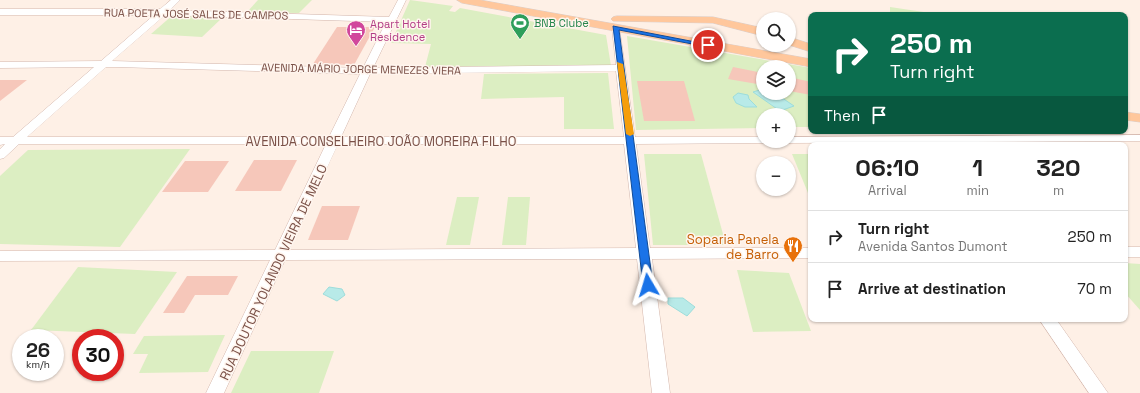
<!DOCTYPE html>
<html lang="en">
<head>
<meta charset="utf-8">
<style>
  :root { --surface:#fff; --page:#f2f2f2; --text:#222; --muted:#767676; --line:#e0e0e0 }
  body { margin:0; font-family:"Space Grotesk",sans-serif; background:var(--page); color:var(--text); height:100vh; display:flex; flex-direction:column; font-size:15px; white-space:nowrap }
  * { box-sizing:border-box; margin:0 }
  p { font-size:13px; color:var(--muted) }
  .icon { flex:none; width:22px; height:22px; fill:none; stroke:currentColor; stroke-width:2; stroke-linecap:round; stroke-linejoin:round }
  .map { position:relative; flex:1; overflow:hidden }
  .side { position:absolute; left:808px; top:142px; width:320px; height:180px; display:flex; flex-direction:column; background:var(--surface); border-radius:8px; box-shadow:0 1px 3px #0004 }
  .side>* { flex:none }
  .banner { position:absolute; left:808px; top:12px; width:320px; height:122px; border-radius:8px; box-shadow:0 1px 3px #0004; background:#0b6e4f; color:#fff; overflow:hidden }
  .fabs { position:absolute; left:756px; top:12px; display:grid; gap:8px }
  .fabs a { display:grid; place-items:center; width:40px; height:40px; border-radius:50%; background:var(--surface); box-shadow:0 1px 3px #0004; font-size:20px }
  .speed { position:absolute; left:12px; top:329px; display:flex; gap:8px; font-size:20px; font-weight:700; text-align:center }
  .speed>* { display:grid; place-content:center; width:52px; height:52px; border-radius:50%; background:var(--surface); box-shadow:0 1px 3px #0004; line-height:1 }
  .speed small { font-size:10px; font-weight:400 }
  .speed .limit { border:6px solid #d22; background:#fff; color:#111 }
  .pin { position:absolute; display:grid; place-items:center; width:34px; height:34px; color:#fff; margin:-17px; border:2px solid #fff; border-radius:50%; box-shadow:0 1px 4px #0007 }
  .me { position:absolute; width:44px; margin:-22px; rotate:353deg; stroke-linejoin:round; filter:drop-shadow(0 0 3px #0008) }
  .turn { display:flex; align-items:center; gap:14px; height:84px; padding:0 16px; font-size:18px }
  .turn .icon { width:52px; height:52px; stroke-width:2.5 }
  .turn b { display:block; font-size:28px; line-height:34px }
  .then { display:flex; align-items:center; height:38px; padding:0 16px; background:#0003; gap:8px; font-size:15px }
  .eta { display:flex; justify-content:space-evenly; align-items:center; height:68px; text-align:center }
  .eta b { font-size:24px; font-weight:600; line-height:28px }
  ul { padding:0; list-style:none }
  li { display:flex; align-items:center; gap:12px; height:52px; padding:0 16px; border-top:1px solid var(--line) }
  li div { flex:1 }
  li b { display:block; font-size:15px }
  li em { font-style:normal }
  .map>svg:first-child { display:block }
</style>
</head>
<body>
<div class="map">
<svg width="1140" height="393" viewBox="0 0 1140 393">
  <rect width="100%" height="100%" fill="#fef0e6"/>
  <g fill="#dceec2" fill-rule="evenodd">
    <path d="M258 0H312L299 13 247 12Z"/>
    <path d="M410 0 453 6 449 11 455 12 460 8 606 35 611 66 425 67 431 44 391 43Z"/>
    <path d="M890 7 944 15H890Z"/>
    <path d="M174 14 223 17 202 37 151 34Z"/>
    <path d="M627 36 811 68V127H789V115H763V128L636 130ZM763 67H789V93H763Z"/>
    <path d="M608 73 614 129H564V97L481 99 484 74Z"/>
    <path d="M190 149 120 247 0 244V176L28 150Z"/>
    <path d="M644 154H701L726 245H653Z"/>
    <path d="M792 154H809L811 158V193H808Z"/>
    <path d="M457 197H479L470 245H446Z"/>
    <path d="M508 197H530L526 245H502Z"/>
    <path d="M1125 263 1140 264V310L1125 293Z"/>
    <path d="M78 267 177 272 135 334 31 330Z"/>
    <path d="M737 270 789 273 811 331 753 332Z"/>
    <path d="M225 335 208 372 139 373 148 354H133L144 336Z"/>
    <path d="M251 351H334L319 393H231Z"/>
  </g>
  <g fill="#b8eae8" stroke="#9ddddb">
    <path d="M763 89V93H775L794 106 780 111 753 92Z"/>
    <path d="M738 93 748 95 749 99 757 107H745L736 103 733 97Z"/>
    <path d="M329 287 342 289 345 295 337 301 323 294Z"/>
    <path d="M668 298H683L695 307 687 316 668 304Z"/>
  </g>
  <g fill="#f6c7ba">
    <path d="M337 27H375L354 65 313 64Z"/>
    <path d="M733 67 763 73V85L728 79Z"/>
    <path d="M789 77 811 82V95L789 91Z"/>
    <path d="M0 80H27L0 101Z"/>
    <path d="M637 81H684L695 121H644Z"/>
    <path d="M254 160H297L281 191H235Z"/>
    <path d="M185 161H229L208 192H162Z"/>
    <path d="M322 206H360L348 240H308Z"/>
    <path d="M187 276H238L228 295H195L184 313H163Z"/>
  </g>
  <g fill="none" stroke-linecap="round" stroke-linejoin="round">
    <defs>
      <g id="minor">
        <path d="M171 0H180L170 10 389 17 398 0H406L373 68 616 65 612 28 616 25 619 26 635 137H763V141H768L763 143 636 144 650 248H811V258L652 259 670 393H652L637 259 285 260 224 393H206L270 260 0 261V251L275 250 326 144H19L4 158 0 159V149L5 144 0 145V137H13L94 67 0 68V62L101 61 154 15H0V9H160ZM165 15 386 22 363 68 112 61ZM106 67H116L360 74 329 137H27ZM616 71 624 137H341L370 74ZM338 144H624L636 248 289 250Z"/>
        <path d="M1140 135V141L789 143 784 141H789V137Z"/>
        <rect x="1125" y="247" width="15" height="10"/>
        <path d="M1039 319H1056L1108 393H1089Z"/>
      </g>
      <g id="major">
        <path d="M457 0H480L811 59V67L462 3Z"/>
        <path d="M617 16 713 17 763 28V36L713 23 613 21 611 19 613 17Z"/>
        <path d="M789 37 811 44V52L789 45Z"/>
        <path d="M1125 112 1140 114V122L1125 120Z"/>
      </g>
    </defs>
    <use href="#minor" stroke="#d4b7ad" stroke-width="1"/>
    <use href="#major" stroke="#dacecb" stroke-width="1"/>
    <use href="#minor" fill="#fff" fill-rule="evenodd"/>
    <use href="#major" fill="#ffc79c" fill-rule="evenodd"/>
  </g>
  <path fill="#1a73e8" stroke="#114b97" d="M613 26 711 45 708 47 619 30 653 285 648 289 643 285Z"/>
  <path fill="#f59e0b" d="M617 62 623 64 634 134 630 136 626 134Z"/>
  <defs>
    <symbol id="stadium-pin" viewBox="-11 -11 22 30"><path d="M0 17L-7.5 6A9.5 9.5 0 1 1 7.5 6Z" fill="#2e9e5b" stroke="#fff5ee"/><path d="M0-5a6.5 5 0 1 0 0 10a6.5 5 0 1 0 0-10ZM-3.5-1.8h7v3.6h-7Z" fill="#fff"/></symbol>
    <symbol id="hotel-pin" viewBox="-11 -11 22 30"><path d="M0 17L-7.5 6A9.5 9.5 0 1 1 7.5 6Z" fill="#d1479c" stroke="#fff5ee"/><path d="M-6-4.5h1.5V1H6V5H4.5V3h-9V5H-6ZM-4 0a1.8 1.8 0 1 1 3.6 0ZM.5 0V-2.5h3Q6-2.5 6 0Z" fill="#fff"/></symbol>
    <symbol id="restaurant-pin" viewBox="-11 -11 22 30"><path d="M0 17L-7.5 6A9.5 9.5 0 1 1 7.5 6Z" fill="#e8710a" stroke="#fff5ee"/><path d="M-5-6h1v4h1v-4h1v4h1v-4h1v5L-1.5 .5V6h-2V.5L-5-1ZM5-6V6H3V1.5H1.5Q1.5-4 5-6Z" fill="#fff"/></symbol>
  </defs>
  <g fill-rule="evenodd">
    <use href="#stadium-pin" x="509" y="12" width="22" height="30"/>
    <use href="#hotel-pin" x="345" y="19" width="22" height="30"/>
    <use href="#restaurant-pin" x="782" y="235" width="22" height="30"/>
  </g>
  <g text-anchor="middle" stroke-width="3" stroke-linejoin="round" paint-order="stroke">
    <g font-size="11" fill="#7a5047" stroke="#fff5ee">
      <text transform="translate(196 14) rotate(1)" y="4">RUA POETA JOSÉ SALES DE CAMPOS</text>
      <text transform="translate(361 69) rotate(1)" y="4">AVENIDA MÁRIO JORGE MENEZES VIERA</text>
    </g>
    <g font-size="11" fill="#27864d" stroke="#fff5ee" text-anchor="start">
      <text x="534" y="27">BNB Clube</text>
    </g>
    <g font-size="11" fill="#b23c85" stroke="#fff5ee" text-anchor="start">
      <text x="370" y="28">Apart Hotel<tspan x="370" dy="13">Residence</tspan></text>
    </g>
    <g font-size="13" fill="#7a5047" stroke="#fff5ee">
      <text x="381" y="146">AVENIDA CONSELHEIRO JOÃO MOREIRA FILHO</text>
      <text transform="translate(273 272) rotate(-65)" y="5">RUA DOUTOR YOLANDO VIEIRA DE MELO</text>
    </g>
    <g font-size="13" fill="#c56008" stroke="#fff5ee" text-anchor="end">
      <text x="779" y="244">Soparia Panela<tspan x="779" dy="15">de Barro</tspan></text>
    </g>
  </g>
</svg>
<div class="fabs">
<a><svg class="icon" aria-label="search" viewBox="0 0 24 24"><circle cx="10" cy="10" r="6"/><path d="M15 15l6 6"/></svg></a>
<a><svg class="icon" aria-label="layers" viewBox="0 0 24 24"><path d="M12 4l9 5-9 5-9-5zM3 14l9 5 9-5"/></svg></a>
<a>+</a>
<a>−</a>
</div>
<div class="speed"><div>26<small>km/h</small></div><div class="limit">30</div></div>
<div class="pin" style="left:708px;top:45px;background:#d93025"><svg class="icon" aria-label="arrive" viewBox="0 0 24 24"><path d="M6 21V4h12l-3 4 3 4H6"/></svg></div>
<svg class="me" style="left:648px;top:285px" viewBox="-20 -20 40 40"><path d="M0-17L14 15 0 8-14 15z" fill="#1a73e8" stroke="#fff" stroke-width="4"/></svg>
<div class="banner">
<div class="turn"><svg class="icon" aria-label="right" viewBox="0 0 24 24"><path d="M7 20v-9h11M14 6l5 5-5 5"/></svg><div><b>250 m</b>Turn right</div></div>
<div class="then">Then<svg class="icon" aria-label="arrive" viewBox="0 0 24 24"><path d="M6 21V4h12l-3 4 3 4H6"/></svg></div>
</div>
<section class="side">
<div class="eta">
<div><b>06:10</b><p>Arrival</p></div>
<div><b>1</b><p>min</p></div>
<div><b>320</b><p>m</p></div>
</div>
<ul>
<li><svg class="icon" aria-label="right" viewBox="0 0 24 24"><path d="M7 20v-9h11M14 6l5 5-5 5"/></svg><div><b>Turn right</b><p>Avenida Santos Dumont</p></div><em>250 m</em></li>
<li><svg class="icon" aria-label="arrive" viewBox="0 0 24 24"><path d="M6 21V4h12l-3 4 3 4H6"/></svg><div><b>Arrive at destination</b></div><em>70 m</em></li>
</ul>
</section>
</div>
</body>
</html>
